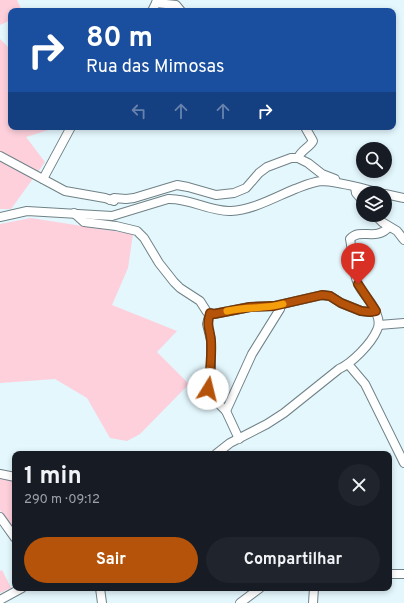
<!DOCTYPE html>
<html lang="pt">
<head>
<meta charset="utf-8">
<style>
  :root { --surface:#171b24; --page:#20242c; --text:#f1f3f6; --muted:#9ea1a6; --accent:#b45309 }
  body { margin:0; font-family:Overpass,sans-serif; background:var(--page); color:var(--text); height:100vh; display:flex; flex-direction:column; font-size:15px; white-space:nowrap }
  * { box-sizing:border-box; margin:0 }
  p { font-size:13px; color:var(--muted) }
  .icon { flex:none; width:22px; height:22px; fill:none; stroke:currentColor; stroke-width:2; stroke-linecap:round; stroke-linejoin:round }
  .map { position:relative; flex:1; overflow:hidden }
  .drawer { position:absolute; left:12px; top:451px; width:380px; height:140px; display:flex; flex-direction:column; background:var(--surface); border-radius:8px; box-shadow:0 2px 6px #0003 }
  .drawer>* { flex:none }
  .banner { position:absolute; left:8px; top:8px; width:388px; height:122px; border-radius:8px; box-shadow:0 2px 6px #0003; background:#1a4fa0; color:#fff; overflow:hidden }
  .fabs { position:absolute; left:356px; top:142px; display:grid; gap:8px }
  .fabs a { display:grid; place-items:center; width:36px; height:36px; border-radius:50%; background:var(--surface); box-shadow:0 2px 6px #0003; font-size:20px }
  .pin { position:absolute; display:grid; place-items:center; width:34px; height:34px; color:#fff; margin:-41px -17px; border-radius:50% 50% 50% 0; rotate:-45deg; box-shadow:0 0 4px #0007 }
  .pin .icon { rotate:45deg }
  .me { position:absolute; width:44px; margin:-22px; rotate:9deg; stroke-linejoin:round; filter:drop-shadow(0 0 3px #0008) }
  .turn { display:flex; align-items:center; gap:14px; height:84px; padding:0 12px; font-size:18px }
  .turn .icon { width:52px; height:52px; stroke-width:2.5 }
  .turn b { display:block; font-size:28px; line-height:34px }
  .lanes { display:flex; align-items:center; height:38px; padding:0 12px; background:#0003; justify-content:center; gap:20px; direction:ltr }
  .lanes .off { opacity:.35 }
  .round { display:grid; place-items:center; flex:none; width:42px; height:42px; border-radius:21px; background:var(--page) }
  .head { display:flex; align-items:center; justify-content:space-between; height:68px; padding:0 12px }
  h1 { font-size:24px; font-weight:700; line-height:30px }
  .cta { display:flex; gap:8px; margin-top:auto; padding:8px 12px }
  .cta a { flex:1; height:46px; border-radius:24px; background:var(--accent); color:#fff; font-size:16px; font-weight:700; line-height:46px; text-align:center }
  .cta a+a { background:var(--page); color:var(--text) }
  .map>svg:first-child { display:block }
</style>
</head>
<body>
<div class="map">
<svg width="404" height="603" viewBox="0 0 404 603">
  <rect width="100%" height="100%" fill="#e3f7fd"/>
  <g fill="#fdd0dc">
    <path d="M0 0H17L22 11H11V20L0 25Z"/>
    <path d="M0 39 8 47 11 45V127H58L26 137 45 162 11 209H0Z"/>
    <path d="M31 218 133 234 128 268 112 305 177 331 157 352 189 384 140 434 127 441 110 438 87 398 55 379 0 383V224Z"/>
    <path d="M0 478 15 481V531L0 510Z"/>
    <path d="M2 570 11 588 0 593V571Z"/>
  </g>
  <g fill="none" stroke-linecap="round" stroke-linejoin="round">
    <defs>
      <g id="minor">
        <path d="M156 3 176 5 181 11"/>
        <path d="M152 11 156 3"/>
        <path d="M0 156 65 191 105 198 114 201"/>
        <path d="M298 158C301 150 309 148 313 141L305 127"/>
        <path d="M43 179 71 127"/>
        <path d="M355 187 356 193 363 201"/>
        <path d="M385 194 404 198"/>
        <path d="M110 200 114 198 126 199 134 198 177 185 188 187 216 195 234 193 246 188 259 173 267 167 291 158H298L308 163 322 174 335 179"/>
        <path d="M74 213 84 222 116 226 137 231 144 238 159 263 174 282 180 288 200 301 207 312 214 314 250 307 274 306 322 295 330 296 341 303 361 311 370 312 375 311"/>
        <path d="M375 215 382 222 397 231 404 240"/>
        <path d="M0 217 27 211 112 216 168 199C190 198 210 212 231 211 253 210 275 197 295 189 303 186 312 182 321 181 338 181 364 189 381 193"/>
        <path d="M210 313 207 324 211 340V370L208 389 209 394 226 411 239 439"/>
        <path d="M379 325 404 323"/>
        <path d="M348 364 365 384 404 463"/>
        <path d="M226 411 252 354 280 309 281 305"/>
        <path d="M216 454 230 443 267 424 284 413 339 369C352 363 371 344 377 330 379 326 379 320 377 315 374 303 363 295 358 284 352 270 353 253 350 239 361 227 375 242 389 227"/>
        <path d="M0 474 15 477"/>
        <path d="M0 517 15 538"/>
        <path d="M389 574H404"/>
        <path d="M100 588 102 603"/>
        <path d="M0 600 22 588"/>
        <path d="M240 603 260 588"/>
        <path d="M313 603 314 588"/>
      </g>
    </defs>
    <use href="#minor" stroke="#708287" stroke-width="10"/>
    <use href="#minor" stroke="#fff" stroke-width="8"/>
  </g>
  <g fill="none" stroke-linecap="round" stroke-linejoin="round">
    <defs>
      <path id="route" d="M208 389C210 373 212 357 211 341 210 328 206 327 210 313L214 314 250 307 274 306 322 295 330 296 341 303 361 311 370 312 376 311 358 284"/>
    </defs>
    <use href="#route" stroke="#753606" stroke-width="10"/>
    <use href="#route" stroke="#b45309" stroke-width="7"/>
    <path stroke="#f59e0b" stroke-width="7" d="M227 311C246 307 265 309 283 304"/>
  </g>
</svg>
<div class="fabs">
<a><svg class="icon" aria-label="search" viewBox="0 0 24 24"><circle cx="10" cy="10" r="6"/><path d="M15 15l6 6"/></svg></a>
<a><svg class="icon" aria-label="layers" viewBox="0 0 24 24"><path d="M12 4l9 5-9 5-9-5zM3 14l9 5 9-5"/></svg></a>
</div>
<div class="pin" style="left:358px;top:284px;background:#d93025"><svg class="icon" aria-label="arrive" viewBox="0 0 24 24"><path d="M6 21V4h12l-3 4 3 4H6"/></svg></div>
<svg class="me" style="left:208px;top:389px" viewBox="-20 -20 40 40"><circle r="19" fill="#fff"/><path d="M0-13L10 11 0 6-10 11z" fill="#b45309"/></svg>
<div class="banner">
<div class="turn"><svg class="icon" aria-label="right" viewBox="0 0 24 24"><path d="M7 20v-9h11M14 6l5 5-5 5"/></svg><div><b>80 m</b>Rua das Mimosas</div></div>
<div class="lanes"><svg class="icon off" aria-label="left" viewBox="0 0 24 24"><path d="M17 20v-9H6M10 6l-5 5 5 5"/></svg><svg class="icon off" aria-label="ahead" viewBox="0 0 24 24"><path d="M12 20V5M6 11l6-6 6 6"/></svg><svg class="icon off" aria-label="ahead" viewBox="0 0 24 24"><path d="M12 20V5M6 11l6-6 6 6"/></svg><svg class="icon" aria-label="right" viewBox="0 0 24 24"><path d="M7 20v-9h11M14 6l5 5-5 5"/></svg></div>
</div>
<section class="drawer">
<div class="head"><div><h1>1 min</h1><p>290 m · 09:12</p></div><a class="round"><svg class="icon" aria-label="close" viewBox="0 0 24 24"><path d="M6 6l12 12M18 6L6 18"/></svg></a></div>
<div class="cta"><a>Sair</a><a>Compartilhar</a></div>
</section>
</div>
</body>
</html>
